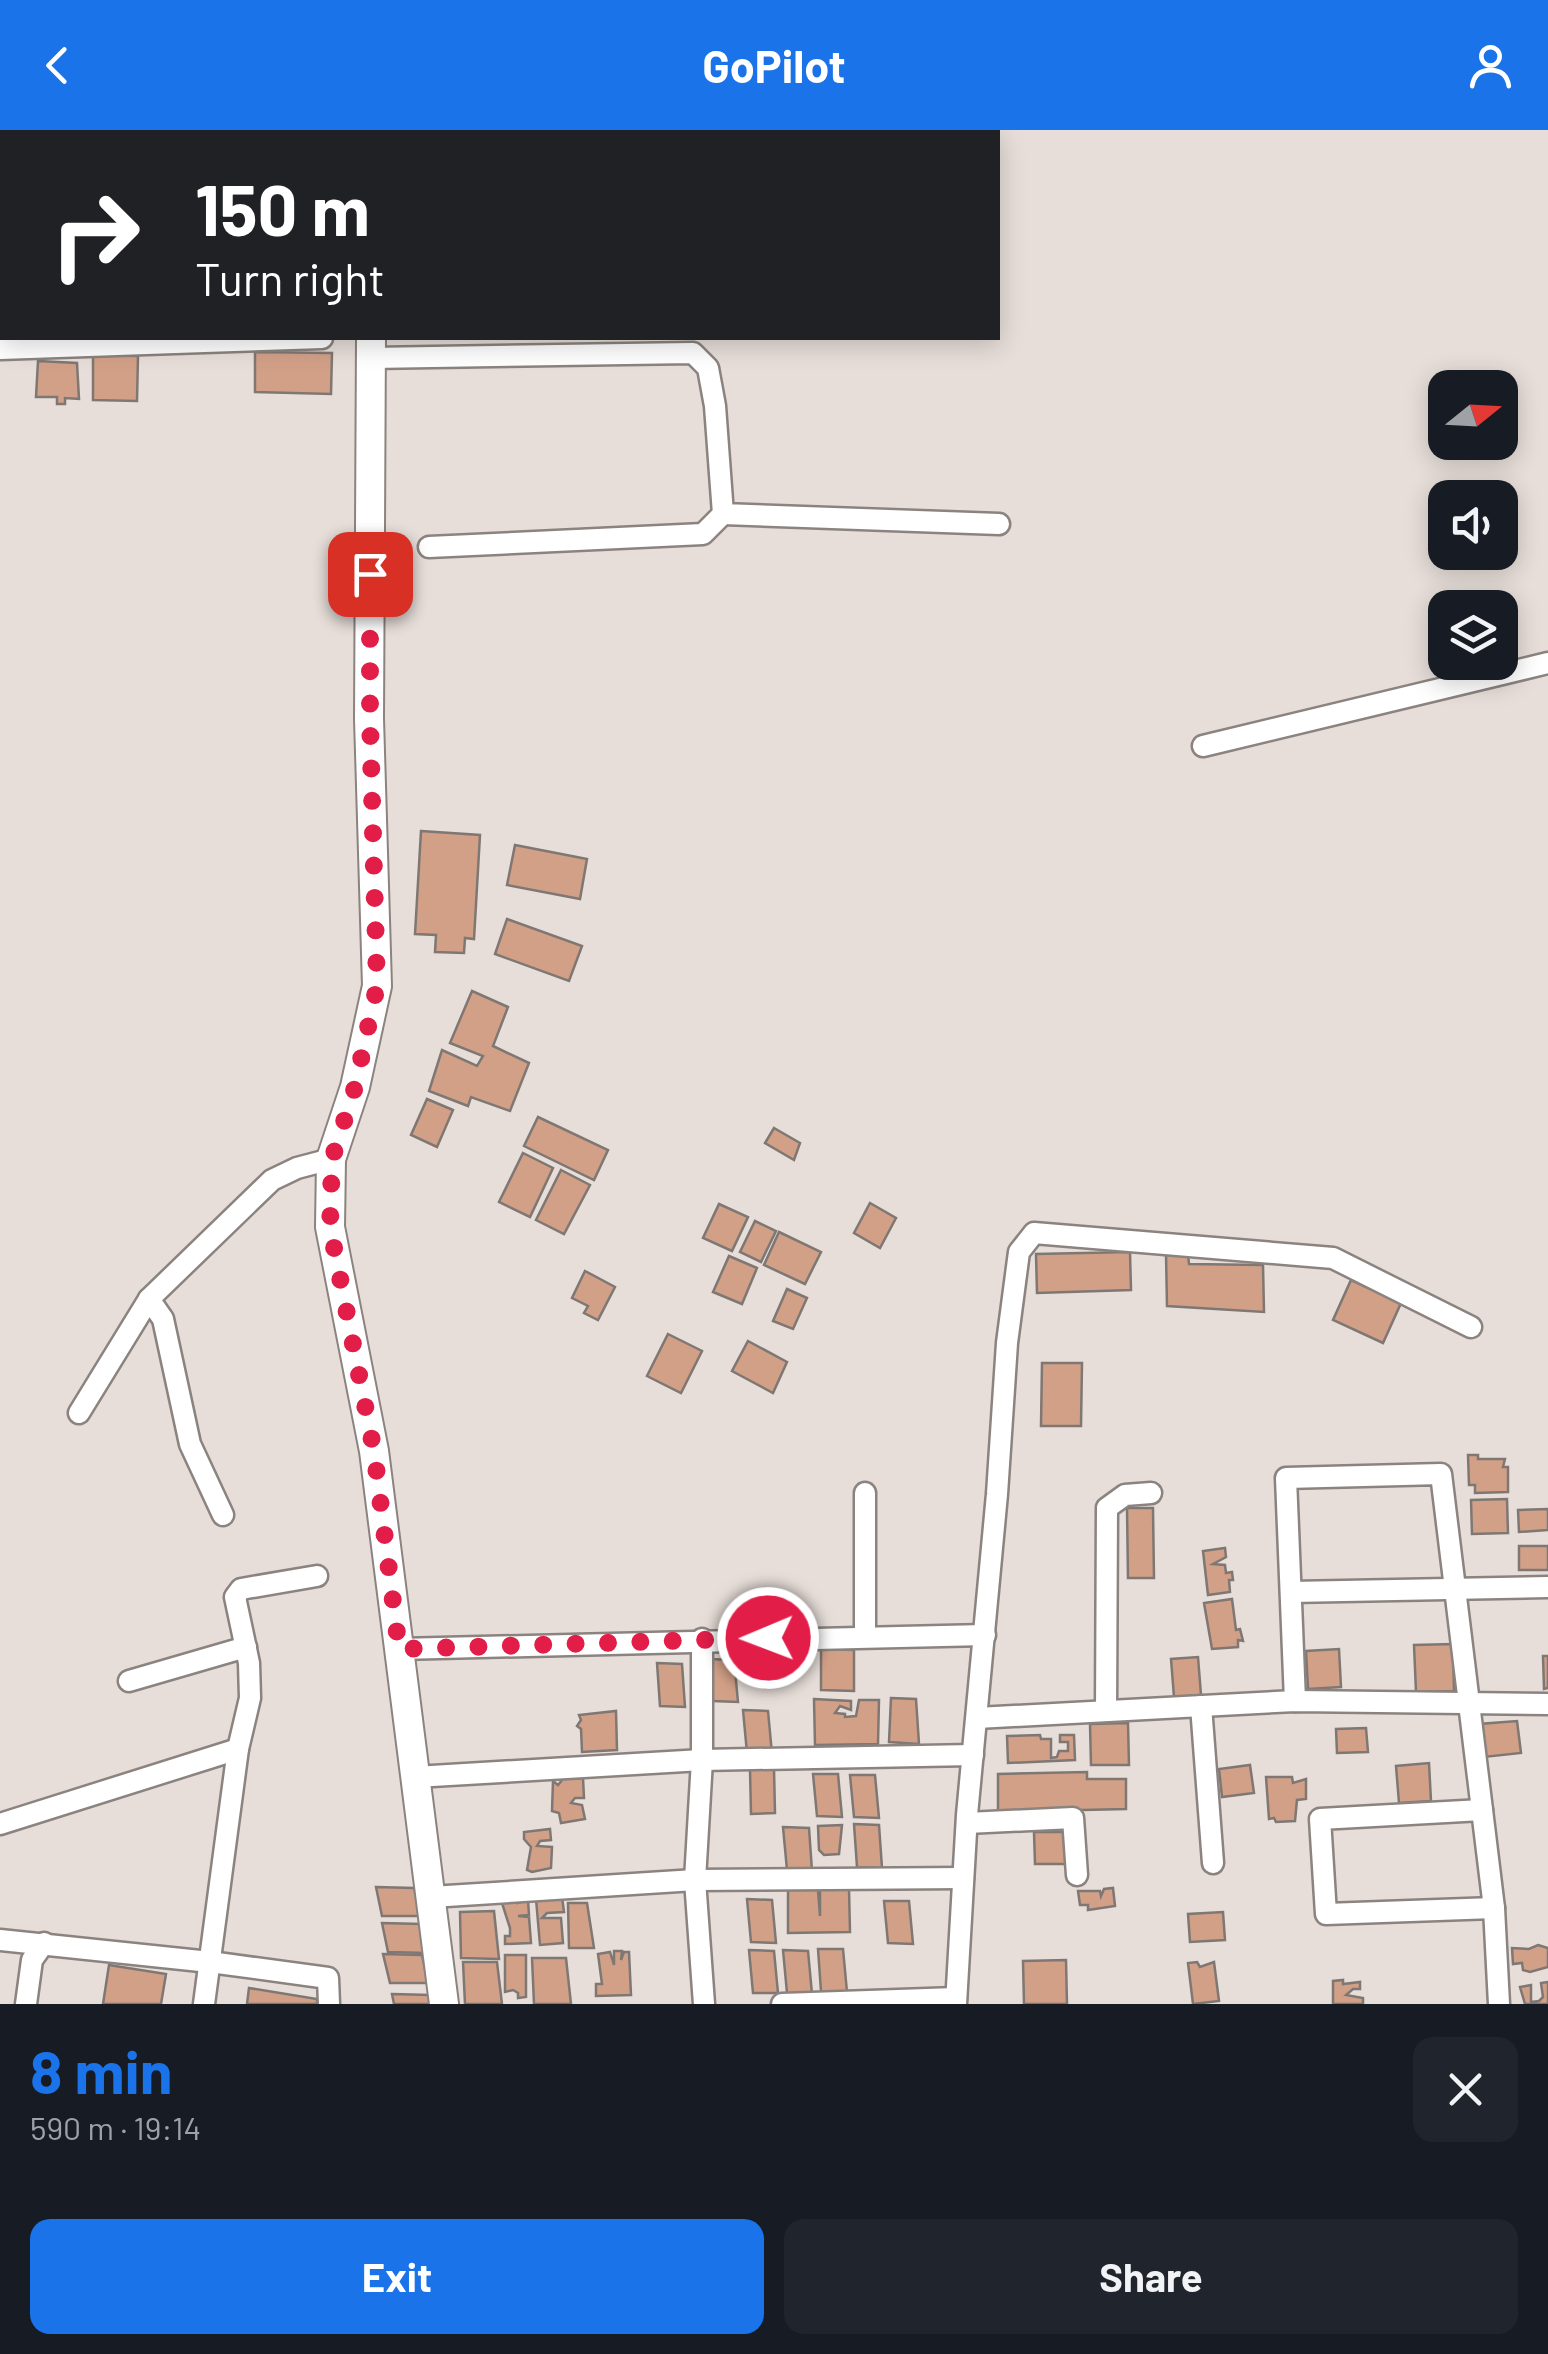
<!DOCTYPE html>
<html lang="en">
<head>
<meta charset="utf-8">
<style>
  :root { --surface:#171b24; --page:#20242c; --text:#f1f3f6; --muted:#9ea1a6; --accent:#1a73e8 }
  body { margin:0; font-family:Barlow,sans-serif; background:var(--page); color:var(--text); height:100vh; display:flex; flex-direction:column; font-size:38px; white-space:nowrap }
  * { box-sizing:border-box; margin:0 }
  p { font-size:32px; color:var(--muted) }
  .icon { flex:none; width:55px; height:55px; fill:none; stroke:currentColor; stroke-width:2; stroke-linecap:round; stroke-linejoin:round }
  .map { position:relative; height:1874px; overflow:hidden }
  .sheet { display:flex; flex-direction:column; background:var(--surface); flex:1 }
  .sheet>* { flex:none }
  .hud { position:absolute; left:0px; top:0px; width:1000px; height:210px; box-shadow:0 5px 25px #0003; background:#202124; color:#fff; overflow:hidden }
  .needle { width:65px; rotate:72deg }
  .tools { position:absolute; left:1428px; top:240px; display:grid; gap:20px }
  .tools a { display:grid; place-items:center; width:90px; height:90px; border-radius:20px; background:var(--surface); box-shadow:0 5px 25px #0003; font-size:50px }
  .pin { position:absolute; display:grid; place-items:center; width:85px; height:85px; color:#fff; margin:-42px; border-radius:20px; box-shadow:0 5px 15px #0006 }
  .me { position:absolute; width:110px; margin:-55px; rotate:269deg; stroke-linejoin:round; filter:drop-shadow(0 0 8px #0008) }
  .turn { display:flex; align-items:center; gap:35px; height:210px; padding:0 30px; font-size:45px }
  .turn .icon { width:130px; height:130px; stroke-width:2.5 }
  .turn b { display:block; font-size:70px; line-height:85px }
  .round { display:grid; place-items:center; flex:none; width:105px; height:105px; border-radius:20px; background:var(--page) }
  .head { display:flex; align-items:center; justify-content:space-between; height:170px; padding:0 30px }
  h1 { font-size:60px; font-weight:700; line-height:75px; color:var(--accent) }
  .action { display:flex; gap:20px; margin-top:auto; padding:20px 30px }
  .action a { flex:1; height:115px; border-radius:20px; background:var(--accent); color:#fff; font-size:40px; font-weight:700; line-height:115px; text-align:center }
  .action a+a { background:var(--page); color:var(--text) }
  header { display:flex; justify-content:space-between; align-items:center; height:130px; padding:0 30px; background:var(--accent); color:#fff; font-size:45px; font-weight:700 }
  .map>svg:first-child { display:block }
</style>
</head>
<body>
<header><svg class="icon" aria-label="back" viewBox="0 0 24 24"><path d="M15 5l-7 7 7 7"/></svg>GoPilot<svg class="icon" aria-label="person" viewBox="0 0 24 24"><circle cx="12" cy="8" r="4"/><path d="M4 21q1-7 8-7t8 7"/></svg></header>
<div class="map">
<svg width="1548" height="1874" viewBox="0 0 1548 1874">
  <rect width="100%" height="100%" fill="#e7ded9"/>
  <g fill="#d2a087" stroke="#7f7773" stroke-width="2.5">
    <rect x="117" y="0" width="54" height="2"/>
    <rect x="270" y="0" width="54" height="2"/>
    <rect x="0" y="72" width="2" height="46"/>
    <path d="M255 222 332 223 331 264 255 262Z"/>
    <path d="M93 225 138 226 137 271 93 270Z"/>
    <path d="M38 231 77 233 79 269 65 268V274H57V267H36Z"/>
    <path d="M421 701 480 705 474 809 465 808 464 823 435 822 436 805 415 804Z"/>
    <path d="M515 715 587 729 580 769 507 755Z"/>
    <path d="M507 789 582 816 569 851 495 824Z"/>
    <path d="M472 861 508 877 493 916 529 933 510 981 471 967 468 976 429 961 442 920 477 936 483 926 450 913Z"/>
    <path d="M427 969 453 980 437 1017 411 1005Z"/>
    <path d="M538 987 608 1020 594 1050 524 1016Z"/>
    <path d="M774 998 800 1013 794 1030 765 1013Z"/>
    <path d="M523 1023 553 1038 530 1087 499 1072Z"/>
    <path d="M561 1040 590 1055 564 1104 536 1090Z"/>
    <path d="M870 1073 896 1088 880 1118 854 1103Z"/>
    <path d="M719 1074 748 1087 732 1121 703 1108Z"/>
    <path d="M755 1091 776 1101 761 1132 740 1122Z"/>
    <path d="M779 1102 821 1122 805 1154 764 1135Z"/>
    <path d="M1130 1122 1131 1160 1037 1163 1036 1124Z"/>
    <path d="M1166 1124 1188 1125 1189 1134 1263 1135 1264 1182 1167 1176Z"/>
    <path d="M729 1126 757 1138 742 1174 713 1162Z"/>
    <path d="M585 1141 615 1157 598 1190 584 1183 588 1176 572 1168Z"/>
    <path d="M1351 1150 1401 1173 1383 1213 1333 1190Z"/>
    <path d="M787 1159 807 1168 793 1199 773 1191Z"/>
    <path d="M668 1204 702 1221 681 1263 647 1246Z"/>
    <path d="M748 1211 787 1232 773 1263 732 1241Z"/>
    <path d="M1042 1233H1082L1081 1296H1041Z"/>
    <path d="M1468 1325H1478V1329H1505L1503 1337H1508V1362L1475 1363V1355H1469Z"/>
    <path d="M1507 1369 1508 1403 1472 1404 1471 1370Z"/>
    <path d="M1127 1378H1153L1154 1448H1128Z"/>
    <path d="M1548 1379V1400L1519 1402 1518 1380Z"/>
    <rect x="1519" y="1416" width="29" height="24"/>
    <path d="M1225 1418 1226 1427 1213 1434 1225 1435 1226 1443 1232 1442 1233 1450H1229L1230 1462 1208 1465 1203 1421Z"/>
    <path d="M1232 1469 1236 1500 1240 1499 1243 1511 1238 1510V1517L1212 1519 1204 1473Z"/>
    <path d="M1453 1514 1454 1561 1416 1562 1414 1515Z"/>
    <path d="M821 1519 854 1520V1561L821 1560Z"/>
    <path d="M1339 1519 1341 1557 1308 1559 1306 1521Z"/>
    <path d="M1543 1526H1548V1558L1544 1559Z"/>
    <path d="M1198 1527 1201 1565 1174 1567 1171 1529Z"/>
    <path d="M709 1529 734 1530 738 1572 713 1571Z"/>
    <path d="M657 1533 682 1534 685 1577 660 1576Z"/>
    <path d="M891 1568 916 1569 919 1614 889 1612Z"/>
    <path d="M814 1569 851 1571V1580L840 1576 835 1583 845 1584V1587L856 1586 859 1570H879L878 1614 815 1615Z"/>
    <path d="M743 1580 768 1581 772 1624 747 1623Z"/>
    <path d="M616 1581 617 1620 582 1622 581 1599 577 1596 581 1590 579 1585Z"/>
    <path d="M1517 1591 1521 1623 1484 1627 1479 1594Z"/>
    <path d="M1128 1593 1129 1635H1091L1090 1594Z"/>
    <path d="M1366 1598 1368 1622 1337 1623 1336 1599Z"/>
    <path d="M1040 1605 1041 1609H1051V1628L1057 1627 1059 1621H1068V1612H1060V1605H1074L1075 1630 1008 1633 1007 1606Z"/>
    <path d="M1429 1633 1431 1671 1399 1673 1396 1636Z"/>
    <path d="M1250 1635 1254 1663 1222 1667 1219 1639Z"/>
    <path d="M774 1639 775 1683 751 1684 750 1640Z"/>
    <path d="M1087 1642V1649H1126V1679L998 1682V1644Z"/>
    <path d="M813 1644H838L842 1687 817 1686Z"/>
    <path d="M850 1645H875L879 1688 854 1687Z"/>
    <path d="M1266 1647H1292L1293 1653 1306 1649V1669L1297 1670 1295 1691 1276 1692 1274 1688 1269 1689Z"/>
    <path d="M583 1648 584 1668H575L571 1673 582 1675 585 1689 561 1693 559 1683 552 1681 553 1651 558 1655 563 1649Z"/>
    <path d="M854 1694 879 1695 882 1738 857 1737Z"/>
    <path d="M842 1695 839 1724 824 1725 819 1720 818 1696Z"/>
    <path d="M783 1697 809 1698 812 1741 787 1740Z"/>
    <path d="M550 1699 551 1710 540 1711 537 1716 552 1717 551 1738 532 1742 527 1740 531 1717 524 1709V1702Z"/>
    <path d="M1034 1702H1070V1734H1035Z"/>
    <path d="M376 1757 414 1758 420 1786H382Z"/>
    <path d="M1113 1758 1115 1776 1088 1780V1775H1080L1078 1761H1100L1101 1766 1104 1759Z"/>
    <path d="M820 1759H849L850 1802 788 1803V1760H818L820 1786Z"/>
    <path d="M562 1767 564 1782 547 1783 542 1788H561L563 1813 540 1815 536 1769Z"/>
    <path d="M747 1769 772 1770 776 1813 751 1812Z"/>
    <path d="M501 1770H514L517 1773 528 1770 529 1785 518 1786 529 1787 531 1813 505 1814V1806H510V1798Z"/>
    <path d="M884 1771H909L913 1814 888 1813Z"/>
    <path d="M568 1773H587L594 1818H569Z"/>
    <path d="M494 1781 499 1829 461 1828 460 1782Z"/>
    <path d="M1223 1782 1225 1810 1190 1812 1188 1784Z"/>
    <path d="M382 1793 421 1794 427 1823 388 1822Z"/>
    <path d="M1538 1815 1548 1818V1837L1530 1842 1523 1840 1522 1833 1513 1834 1512 1818 1529 1819Z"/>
    <path d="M818 1819H843L847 1862 821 1861Z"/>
    <path d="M749 1820 774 1821 778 1863H753Z"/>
    <path d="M783 1820 808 1821 812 1864 787 1863Z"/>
    <path d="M614 1821H622L621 1830 624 1822H629L631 1865 596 1866V1854H602L598 1824 610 1822 614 1835Z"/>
    <path d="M383 1824 422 1825 428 1853H390Z"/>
    <path d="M505 1825H526V1867L518 1868V1863L513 1860 505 1862Z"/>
    <path d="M532 1828H566L571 1874H534Z"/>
    <path d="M1066 1830 1067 1874H1024L1023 1831Z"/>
    <path d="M463 1832H497L502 1874H465Z"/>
    <path d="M1197 1832 1200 1837 1214 1832 1219 1871 1193 1874 1188 1833Z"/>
    <path d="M109 1835 166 1844 161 1874H103Z"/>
    <path d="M1343 1850V1854L1360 1852V1859H1353L1346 1865 1363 1868V1874H1333V1851Z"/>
    <path d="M1548 1852V1874H1525L1520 1857 1531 1855V1872L1539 1871 1543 1867 1541 1853Z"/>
    <path d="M249 1858 317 1869V1874H247Z"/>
    <path d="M392 1864 430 1865 432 1874H394Z"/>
  </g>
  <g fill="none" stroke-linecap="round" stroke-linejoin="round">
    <defs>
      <g id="street">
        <path d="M108 2V0"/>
        <path d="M0 67H2"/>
        <path d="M0 219 322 208"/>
        <path d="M371 228 693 223 708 238 715 276 723 384 999 394"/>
        <path d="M429 417 703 404 723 384"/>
        <path d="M1203 616 1548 533"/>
        <path d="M149 1169 163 1189 190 1314 223 1385"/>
        <path d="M79 1283 149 1169 272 1050 297 1038 331 1029"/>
        <path d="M865 1363V1507"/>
        <path d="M1291 1462 1548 1457"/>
        <path d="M702 1509V1630L695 1750 704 1874"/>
        <path d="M399 1519 985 1505"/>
        <path d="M129 1551 246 1517"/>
        <path d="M1295 1571 1286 1348 1441 1344 1494 1778 1499 1874"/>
        <path d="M1201 1576 1213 1733"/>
        <path d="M1106 1581 1107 1378 1125 1365 1151 1363"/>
        <path d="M977 1588 1295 1571 1548 1574"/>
        <path d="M415 1647 702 1630 973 1625"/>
        <path d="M1482 1680 1320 1689 1326 1784 1494 1778"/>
        <path d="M967 1693 1073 1688 1077 1745"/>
        <path d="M0 1694 238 1619"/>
        <path d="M431 1767 695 1750 963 1748"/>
        <path d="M0 1810 210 1832 328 1848 329 1874"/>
        <path d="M26 1874 32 1830 44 1813"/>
        <path d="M204 1874 238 1619 250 1568 249 1533 235 1467 241 1459 317 1446"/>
        <path d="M782 1874 956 1868"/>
        <path d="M956 1874 967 1685 997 1364 1007 1213 1019 1122 1034 1103 1333 1128 1471 1197"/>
      </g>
      <g id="secondary">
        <path d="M362 0 363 2"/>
        <path d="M371 208 369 589 377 856 355 957 331 1029 330 1097 374 1321 444 1874"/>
      </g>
    </defs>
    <use href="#street" stroke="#8b837f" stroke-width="25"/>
    <use href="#secondary" stroke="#8b837f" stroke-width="32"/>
    <use href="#street" stroke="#fff" stroke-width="20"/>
    <use href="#secondary" stroke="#fff" stroke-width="28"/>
  </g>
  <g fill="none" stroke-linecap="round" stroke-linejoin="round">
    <path stroke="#e11d48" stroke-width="18" stroke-dasharray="0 32.4" d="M370 444V589L377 856 355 957 332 1029 330 1097 374 1321 399 1519 768 1508"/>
  </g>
</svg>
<div class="tools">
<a><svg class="needle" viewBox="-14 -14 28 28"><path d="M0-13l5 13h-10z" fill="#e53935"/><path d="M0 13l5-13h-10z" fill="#9ea1a6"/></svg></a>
<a><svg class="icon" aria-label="sound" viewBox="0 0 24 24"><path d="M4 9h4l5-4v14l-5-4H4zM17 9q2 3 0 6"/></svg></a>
<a><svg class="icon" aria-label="layers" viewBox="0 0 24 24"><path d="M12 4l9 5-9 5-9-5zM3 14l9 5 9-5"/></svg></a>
</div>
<div class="pin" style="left:370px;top:444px;background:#d93025"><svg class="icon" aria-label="arrive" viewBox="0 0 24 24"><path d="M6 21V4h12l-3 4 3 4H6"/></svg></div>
<svg class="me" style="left:768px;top:1508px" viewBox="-20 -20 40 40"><circle r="17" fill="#e11d48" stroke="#fff" stroke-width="3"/><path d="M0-11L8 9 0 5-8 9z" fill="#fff"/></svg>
<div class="hud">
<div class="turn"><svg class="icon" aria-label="right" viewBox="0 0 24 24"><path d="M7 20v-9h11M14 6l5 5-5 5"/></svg><div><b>150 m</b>Turn right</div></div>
</div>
</div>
<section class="sheet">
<div class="head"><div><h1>8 min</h1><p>590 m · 19:14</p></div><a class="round"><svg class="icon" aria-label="close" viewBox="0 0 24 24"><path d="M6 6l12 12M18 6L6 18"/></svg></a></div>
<div class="action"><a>Exit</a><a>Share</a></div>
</section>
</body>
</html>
